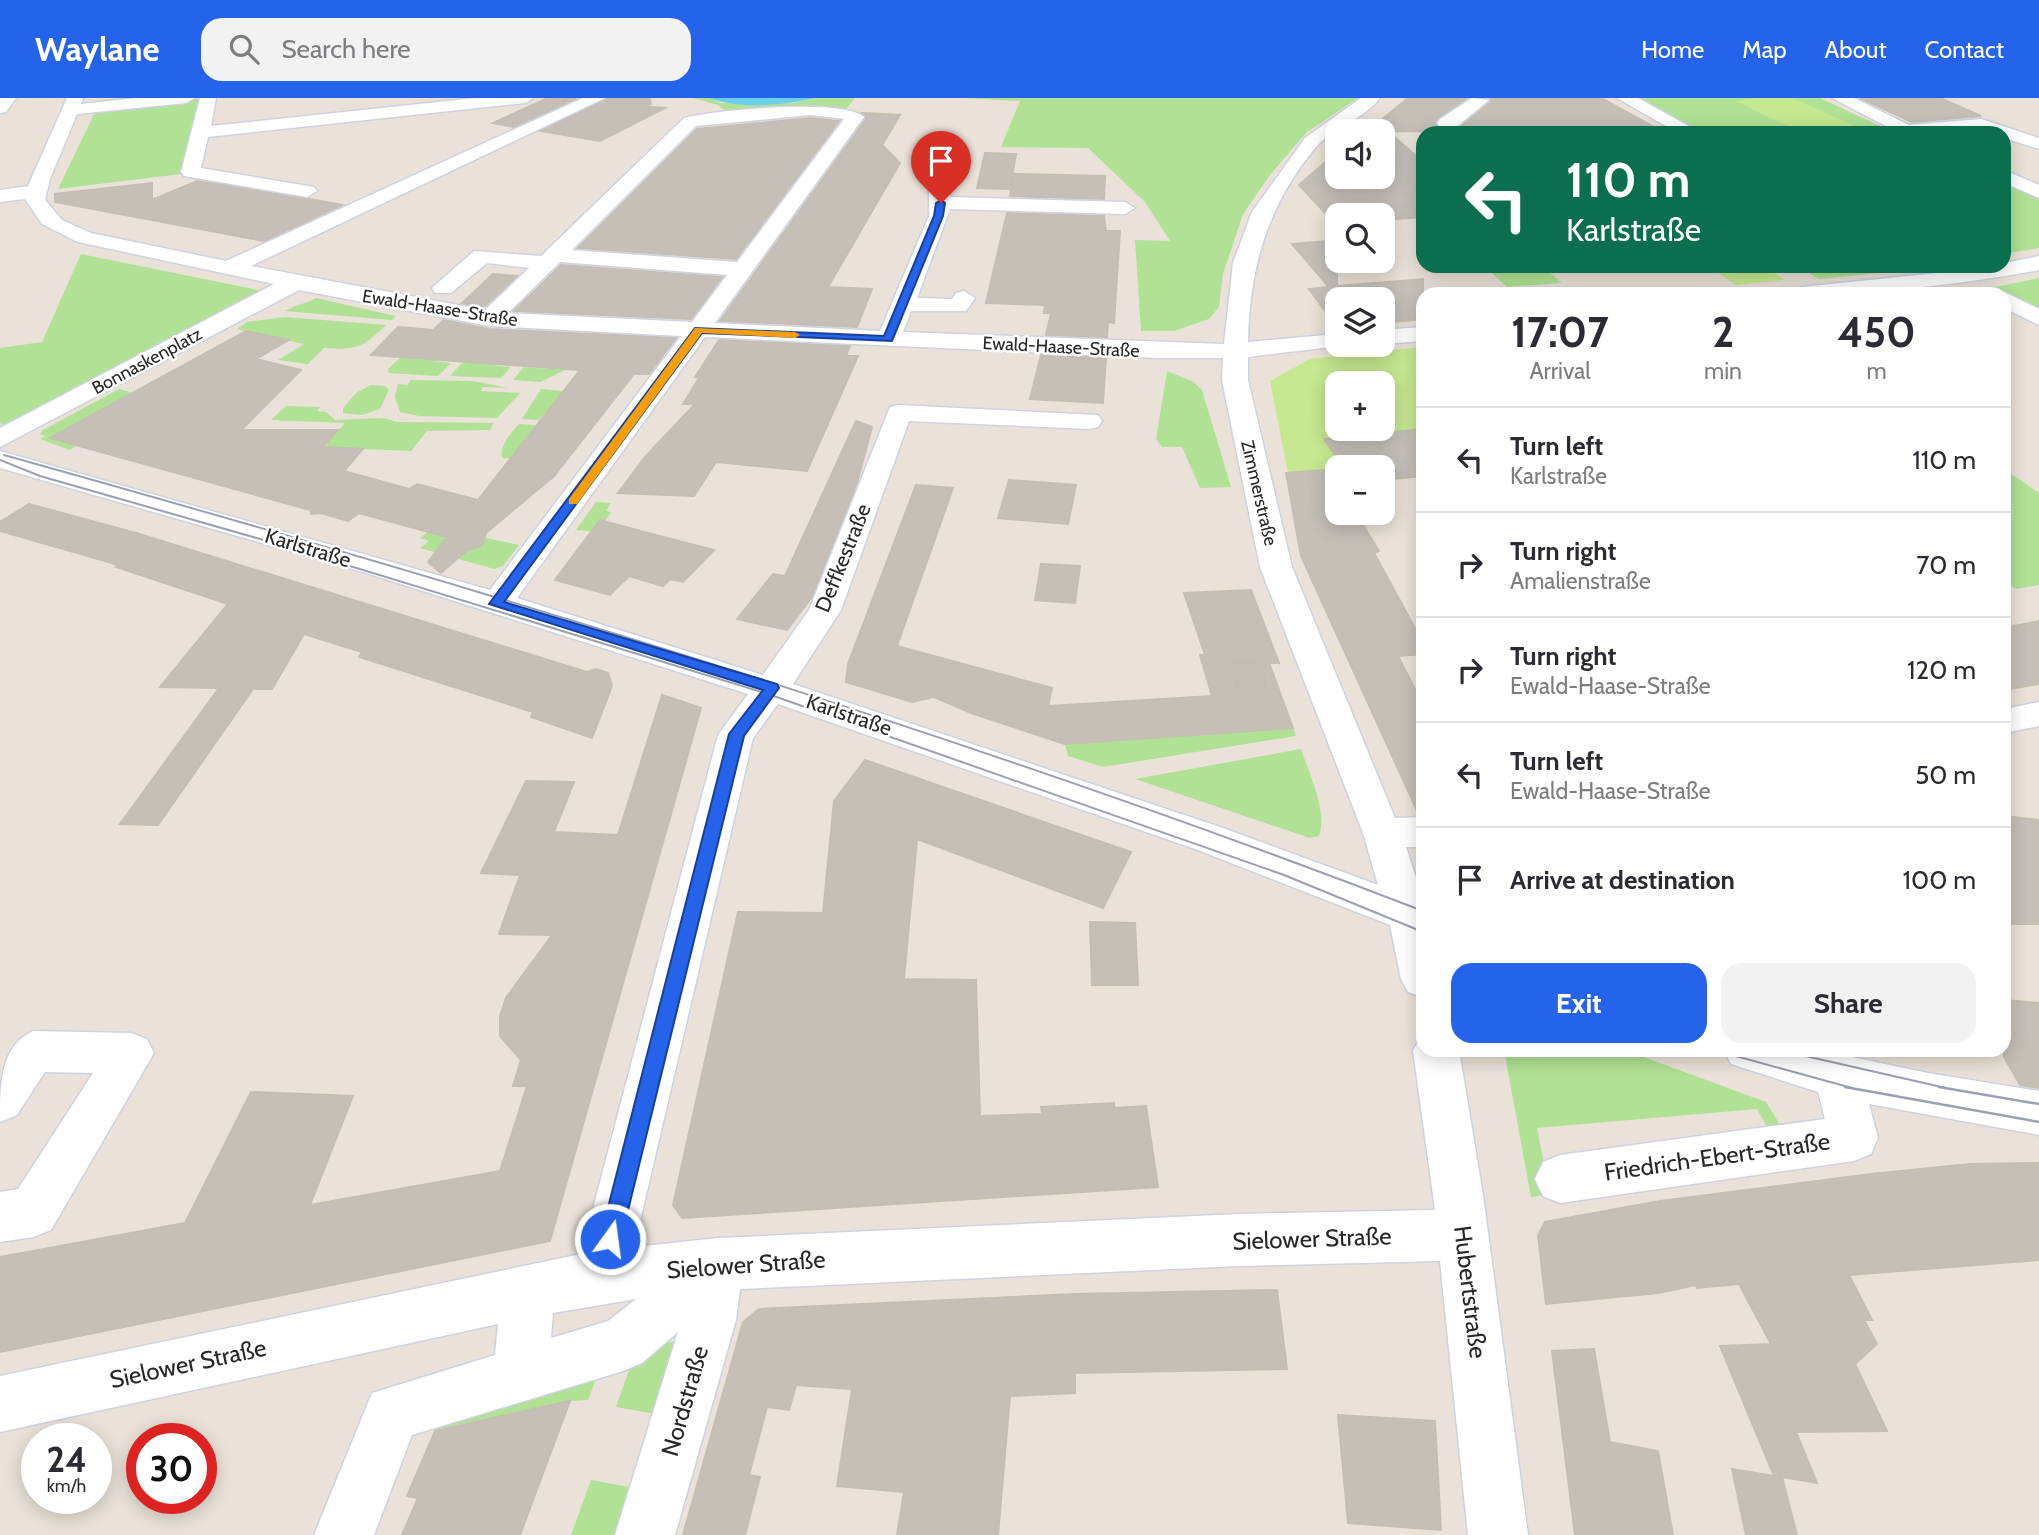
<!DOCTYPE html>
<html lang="en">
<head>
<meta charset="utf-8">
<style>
  :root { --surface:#fff; --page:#f2f2f3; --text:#2b2b33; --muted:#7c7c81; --line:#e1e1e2; --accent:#2563eb }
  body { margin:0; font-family:Cabin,sans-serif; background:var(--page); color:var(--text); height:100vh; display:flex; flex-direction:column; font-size:26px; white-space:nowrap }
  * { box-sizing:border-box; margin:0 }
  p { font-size:23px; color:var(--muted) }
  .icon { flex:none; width:38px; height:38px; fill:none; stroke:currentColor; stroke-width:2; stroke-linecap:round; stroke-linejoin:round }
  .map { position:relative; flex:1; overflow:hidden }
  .drawer { position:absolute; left:1416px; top:189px; width:595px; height:770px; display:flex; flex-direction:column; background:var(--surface); border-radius:21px; box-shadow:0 4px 18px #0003 }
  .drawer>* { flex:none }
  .banner { position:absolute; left:1416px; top:28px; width:595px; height:147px; border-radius:21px; box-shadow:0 4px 18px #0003; background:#0b6e4f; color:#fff; overflow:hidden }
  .buttons { position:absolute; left:1325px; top:21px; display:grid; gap:14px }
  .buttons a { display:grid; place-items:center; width:70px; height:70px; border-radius:14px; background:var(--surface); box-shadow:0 4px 18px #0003; font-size:35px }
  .speed { position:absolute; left:21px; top:1325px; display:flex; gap:14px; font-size:35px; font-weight:700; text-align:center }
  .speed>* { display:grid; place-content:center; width:91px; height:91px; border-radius:50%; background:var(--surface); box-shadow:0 4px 18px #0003; line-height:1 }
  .speed small { font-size:18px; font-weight:400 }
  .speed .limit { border:10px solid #d22; background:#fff; color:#111 }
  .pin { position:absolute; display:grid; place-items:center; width:60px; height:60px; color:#fff; margin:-72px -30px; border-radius:50% 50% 50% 0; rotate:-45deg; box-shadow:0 0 7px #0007 }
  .pin .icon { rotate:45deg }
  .me { position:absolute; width:77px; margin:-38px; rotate:14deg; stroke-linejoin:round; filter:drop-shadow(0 0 5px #0008) }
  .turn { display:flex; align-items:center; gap:24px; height:147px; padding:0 35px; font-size:32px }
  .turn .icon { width:91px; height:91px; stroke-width:2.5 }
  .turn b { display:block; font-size:49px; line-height:60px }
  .eta { display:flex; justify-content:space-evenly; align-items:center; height:119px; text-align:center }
  .eta b { font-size:42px; font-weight:700; line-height:49px }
  .button { display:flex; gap:14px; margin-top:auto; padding:14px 35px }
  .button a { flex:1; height:80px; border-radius:21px; background:var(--accent); color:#fff; font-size:28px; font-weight:700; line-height:80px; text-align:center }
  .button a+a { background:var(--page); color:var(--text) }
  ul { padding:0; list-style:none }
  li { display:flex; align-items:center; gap:21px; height:105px; padding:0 35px; border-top:2px solid var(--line) }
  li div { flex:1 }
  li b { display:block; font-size:26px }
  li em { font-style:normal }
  header { display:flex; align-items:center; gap:42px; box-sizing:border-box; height:98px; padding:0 35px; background:var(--accent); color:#fff }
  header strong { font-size:33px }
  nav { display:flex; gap:38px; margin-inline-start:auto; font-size:24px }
  .search { width:490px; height:63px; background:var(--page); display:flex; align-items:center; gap:18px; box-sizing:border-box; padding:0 24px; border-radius:21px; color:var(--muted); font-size:26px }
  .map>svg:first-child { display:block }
</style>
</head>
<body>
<header>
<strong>Waylane</strong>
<div class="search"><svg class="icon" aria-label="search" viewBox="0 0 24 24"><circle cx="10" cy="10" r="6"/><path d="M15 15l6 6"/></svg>Search here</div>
<nav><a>Home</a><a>Map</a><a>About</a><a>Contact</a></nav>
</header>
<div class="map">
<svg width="2039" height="1437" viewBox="0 0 2039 1437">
  <rect width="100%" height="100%" fill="#eae2d8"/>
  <g fill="#b0e194">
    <path d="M203 0 181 76 58 91 96 12Z"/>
    <path d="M693 0H709L721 5H793L816 0H855L846 11 811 10 730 16 718 7Z"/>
    <path d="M962 0H1358L1307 34 1270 77 1243 116 1223 176 1219 209 1209 221 1174 233H1141L1135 142 1170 143 1145 104 1088 50 1001 49 1020 3Z"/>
    <path d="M1632 0H1820L1895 35H1699Z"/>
    <path d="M2004 85 2039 101V150L2004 156Z"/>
    <path d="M81 156 263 193 7 329 0 325V250L42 244Z"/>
    <path d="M1484 168H1542L1562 185 1507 189Z"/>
    <path d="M1825 168H1918L1917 171 1819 181 1803 171Z"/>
    <path d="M2039 180V212L1996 189Z"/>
    <path d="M316 200 396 218 392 222 285 213C295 207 305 206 316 200Z"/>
    <path d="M285 219 386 227C362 250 358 252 324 250L308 266 278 262 304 246 237 231 247 224Z"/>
    <path d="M415 259 436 261 434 263 451 265 438 278 388 275V271L400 260Z"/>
    <path d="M553 263 576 267 540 284 513 282 524 269 548 271Z"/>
    <path d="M475 264 498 265 496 268 511 269 501 280 450 278 462 265Z"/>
    <path d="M1167 273 1194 284 1202 292 1231 389 1200 390 1182 349H1162L1156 341Z"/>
    <path d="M411 282 473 283 508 290 483 289 481 293 520 295 497 320 419 318 400 314 395 299 398 286 407 287Z"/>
    <path d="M371 287 385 288 389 292 380 311 362 317 343 315V310L356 295Z"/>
    <path d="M119 291 133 295 51 340 77 347 70 352 40 341 45 338 40 336 43 332Z"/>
    <path d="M541 291 564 293 552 313H547L539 322 522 321Z"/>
    <path d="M286 308 320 309 317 313 326 314 335 322 384 320 397 324 494 325 490 332 427 333 411 353 363 351 306 369 314 346H327L345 325 271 322Z"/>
    <path d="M519 326 535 327 531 333 535 334 513 361 502 360C500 346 511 335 519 326Z"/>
    <path d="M2004 371 2039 395V487L2016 491 2004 483Z"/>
    <path d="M596 404 611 405 606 413 611 414 598 434 576 432Z"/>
    <path d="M428 434 461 443 470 451 483 445 481 439 519 447 503 468 494 471 420 450 429 443 420 440Z"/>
    <path d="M1293 630 1296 638 1103 669 1068 658 1065 646Z"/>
    <path d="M1301 651C1309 675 1328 714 1319 738L1310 740 1135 681Z"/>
    <path d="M1504 952H1625L1766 1004 1785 1035 1771 1036 1757 1011 1537 1030 1550 1096 1531 1099Z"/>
    <path d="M675 1243 678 1267 655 1316 616 1309 635 1255Z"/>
    <path d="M596 1281 588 1302 570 1303 435 1332 436 1320Z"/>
    <path d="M591 1382 635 1390 626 1437H571Z"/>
  </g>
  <g fill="#c5e890" fill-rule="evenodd">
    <path d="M1759 0H1793L1870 35H1803L1735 3Z"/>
    <path d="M1764 168 1785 182 1736 187 1713 171Z"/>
    <path d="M1423 249V378L1383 382 1382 369H1337V386L1331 387 1320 372 1288 375 1270 283 1310 261ZM1337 285H1382V331H1337Z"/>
  </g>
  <path fill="#6bceec" d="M709 0H816C783 7 741 12 709 0Z"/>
  <g fill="#c5bfb8" stroke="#c5beb2" stroke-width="2">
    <path d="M548 0H577L514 29 493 25Z"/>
    <path d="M607 0H650L651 6 642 8 665 10 600 43 541 33Z"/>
    <path d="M1408 0H1467L1435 23 1440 32 1454 34 1491 4 1490 0H1601L1665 35 1368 33Z"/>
    <path d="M1860 0H1940L1981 18 1912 24Z"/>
    <path d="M862 15 900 17 882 47 900 65 828 189 872 191 857 229 720 223 866 21Z"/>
    <path d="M810 20 839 23 736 161 578 150 697 31Z"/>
    <path d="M1391 36 1423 64V119L1395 121 1386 113 1328 118 1299 87 1337 54V79H1382V37Z"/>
    <path d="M985 55 1016 56 1010 91 977 90Z"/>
    <path d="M1014 76 1105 78 1104 101 1010 98Z"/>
    <path d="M197 83 309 101 342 107 264 143 55 104V96L152 85V102Z"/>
    <path d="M1007 115 1104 118 1106 133H1120L1114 225 1108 224 1107 239 1046 237 1051 215H1044L1045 207 986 205Z"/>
    <path d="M1337 142V188L1423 181V221L1382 225V201H1337V229L1309 191 1329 189 1292 146Z"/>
    <path d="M561 167 722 179 691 221 514 213Z"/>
    <path d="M493 176 517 178 484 209 462 205Z"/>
    <path d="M444 222 489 231 676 240 649 276H634L554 378 486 435 482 448 467 452 441 475 428 464 447 439 359 415 348 423 321 415 311 416 310 412 50 340 246 233 289 242 256 261 301 272 241 332H338L323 349 363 351 344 373 409 391 417 386 478 402 580 272 371 257 398 229 433 232Z"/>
    <path d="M719 242 850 248 846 258H858L807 373 716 364 694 398 618 395 645 359 695 306H683L699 280 695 279Z"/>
    <path d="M1041 257 1106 260 1103 305 1030 301Z"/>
    <path d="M856 323 872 329 857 385 812 499 787 532 737 521 773 476 785 478Z"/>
    <path d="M1423 331V378L1382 382V369H1344L1324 341Z"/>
    <path d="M1337 371V415L1382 413 1385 416 1358 419 1379 453 1374 455 1423 545V556L1398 558 1423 607V716L1419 717 1301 458 1286 375Z"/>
    <path d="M1009 382 1076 387 1068 426 998 420Z"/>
    <path d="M916 387 953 390 897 548 1052 590 1048 608 1212 598 1200 557H1205L1184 495 1251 492 1279 565H1269L1293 630 1065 646 971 615 934 599 912 604 846 584 848 566Z"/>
    <path d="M29 406 136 435 587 574 596 571 608 575 612 588 592 640 531 619 533 614 359 559 362 554 304 536 272 591H253L158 727 120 726 219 590 160 589 228 506 116 469 119 467 0 433V424Z"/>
    <path d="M600 422 648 435 714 452 683 484 670 481 663 488 629 478 610 497 555 482Z"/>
    <path d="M1041 466 1080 468 1075 505 1035 502Z"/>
    <path d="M2039 523V586L2004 592V530Z"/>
    <path d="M662 597 701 610 550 1143 0 1254V1159L185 1125 251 994 353 998 310 1107 500 1073 527 988H513L521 962 500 938V918L506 900 552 837 499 836 520 777 481 775 526 683 574 684 554 734 618 737Z"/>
    <path d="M865 662 1131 754 1103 810 917 741 904 881 976 882 980 1018 1042 1016 1041 1009 1114 1005V1010L1146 1008 1158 1089 682 1120 673 1107 738 814 823 815 834 703Z"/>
    <path d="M2004 718 2039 722V826H2004Z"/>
    <path d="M1090 824 1135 825 1138 887H1092Z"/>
    <path d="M2004 902 2039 905V990L2020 987 2004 959Z"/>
    <path d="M2039 1065V1162L1849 1177 1872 1222H1864L1877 1246 1855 1266 1887 1333 1796 1334 1817 1385 1782 1379 1797 1437H1746L1732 1371 1774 1378 1720 1248 1771 1246 1739 1186 1697 1190 1696 1187 1658 1195 1546 1206 1538 1138 1545 1124 1660 1103 1871 1076 1970 1066Z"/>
    <path d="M1277 1192 1287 1271 1075 1275V1295L1010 1298 998 1437H897L904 1394 837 1388 852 1291 796 1287 789 1312 767 1309 749 1377 760 1379 745 1437H683L743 1224 759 1211 1074 1196Z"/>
    <path d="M1594 1251 1610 1344 1658 1353 1673 1437H1575L1552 1253Z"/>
    <path d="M570 1303 520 1437H402L418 1400 407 1398 435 1333Z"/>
    <path d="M1338 1317 1435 1323 1441 1432 1348 1425Z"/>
  </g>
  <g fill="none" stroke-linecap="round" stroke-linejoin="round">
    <path stroke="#c3bdb5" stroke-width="32" stroke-dasharray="32 16" stroke-linecap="butt" d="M1233 577 1266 575"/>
    <defs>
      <g id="minor">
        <path d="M0 0H16L6 14 0 15Z"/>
        <path d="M67 0H83L81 6 136 0H194L186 5 77 16 50 81 45 102 62 122 91 135 226 163 583 0H605L251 168 485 212 529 170 487 165 451 195H435L432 190 474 153 541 158 684 20C715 12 843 0 864 19L715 225 880 233 929 118V68L937 48 946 42 955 48 948 68 950 99 1125 104 1135 110 1125 116 950 111 917 200 952 201 956 195 964 193 975 200 966 213H911L903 234 1224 246 1233 165 1252 114 1305 40 1361 0H1380C1364 21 1334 29 1316 49 1268 106 1249 171 1248 244L1337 236V247H1347L1248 259V282L1292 469 1395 720 1423 719V749H1406L1423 801V899L1408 894 1401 881 1390 827 1195 751 778 606 753 640 634 1149 718 1140 1239 1116 1435 1112 1413 952 1423 937V952H1459L1483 1097 1528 1437H1468L1440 1163 1239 1168 740 1191 736 1222 675 1437H615L678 1234 642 1265 623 1273 412 1337 374 1437H314L372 1295 495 1257 498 1226 0 1334V1278L581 1156 718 637 748 596 363 474 0 370V353L490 492 681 238 489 228 299 192 0 349V330L274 186 78 144 42 126 25 101 0 104V92L28 88ZM810 17 844 21 737 164 572 152 696 28ZM560 164 727 177 692 224 508 215ZM705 239 1158 260H1223L1222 282 1260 469 1363 735 1378 787 1223 730 793 586 841 512 909 323 1089 331 1098 329 1102 323 1098 317 899 307 890 309 809 512 763 577 517 500ZM636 1201 608 1223 551 1240 553 1215Z"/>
        <path d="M200 0H216L211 28 476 0H533L525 5 208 39 201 70 314 89 317 93 307 99 184 78 181 74Z"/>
        <path d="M1472 0 1489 2 1454 31 1440 29 1437 25 1440 21Z"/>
        <path d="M1617 0H1638L1701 35H1678Z"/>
        <path d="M1832 0H1854L1909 27 1981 21 2039 40V51L2004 40V35L1980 31 1899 35Z"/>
        <path d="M2004 72 2039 87V100L2004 85Z"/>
        <path d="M2039 158V172C1956 187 1875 196 1791 196L1802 189 2004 168V165Z"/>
        <path d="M2004 194 2039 211V227L2004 210V196H1996Z"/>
        <path d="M1423 229V243L1382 246V232Z"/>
        <path d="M2039 604V628L2004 635V611Z"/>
        <path d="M33 933 131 935 147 941 154 955 51 1132 33 1139 0 1144V1094L18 1091 93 975 45 974 17 1017 0 1024C0 986 0 948 33 933Z"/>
        <path d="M1724 952H1819L1928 975 2039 993V1037L1869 1006 1878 1040 1871 1056 1854 1063 1560 1105 1543 1098 1535 1081 1543 1064 1560 1057 1825 1021 1818 994 1731 966Z"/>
      </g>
    </defs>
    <use href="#minor" stroke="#ced2e0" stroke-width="3"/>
    <use href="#minor" fill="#fff" fill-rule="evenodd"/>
    <g stroke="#9b9fb2" stroke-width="2">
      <path d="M4 357C483 491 959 634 1423 813"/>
      <path d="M0 362 40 378 288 449 768 596 1284 777 1423 834"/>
      <path d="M1714 952 1852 990"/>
      <path d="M1779 952 1946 990"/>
    </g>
    <g stroke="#9b9fb2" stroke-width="2.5">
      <path d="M1845 989 2039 1024"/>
      <path d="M1939 989 2039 1006"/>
    </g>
  </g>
  <path fill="#2563eb" stroke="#184099" stroke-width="2" d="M941 102 945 105 943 118 892 243 702 235 504 504 777 586 779 590 744 638 621 1141 618 1148 610 1151 603 1148 600 1141 729 636 763 592 489 506 695 230 884 238 934 118 936 105Z"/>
  <path fill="#f59e0b" d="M695 230 795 234 800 237 795 240 702 235 577 406H569V401Z"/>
  <g text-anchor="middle" stroke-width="5" stroke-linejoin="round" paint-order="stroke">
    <g font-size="18" fill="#272727" stroke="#fff">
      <text transform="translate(440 210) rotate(9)" y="6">Ewald-Haase-Straße</text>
      <text transform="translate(1061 249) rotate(3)" y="6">Ewald-Haase-Straße</text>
      <text transform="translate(147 263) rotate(-28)" y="6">Bonnaskenplatz</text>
      <text transform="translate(1259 395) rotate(77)" y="6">Zimmerstraße</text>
    </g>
    <g font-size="21" fill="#272727" stroke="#fff">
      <text transform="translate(308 450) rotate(17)" y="7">Karlstraße</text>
      <text transform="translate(843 460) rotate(-68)" y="7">Deffkestraße</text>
      <text transform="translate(849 617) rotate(19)" y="7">Karlstraße</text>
    </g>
    <g font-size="24" fill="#272727" stroke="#fff">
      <text transform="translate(1717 1059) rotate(-8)" y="8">Friedrich-Ebert-Straße</text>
      <text transform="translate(1312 1141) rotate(-2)" y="8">Sielower Straße</text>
      <text transform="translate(746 1167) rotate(-4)" y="8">Sielower Straße</text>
      <text transform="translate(1470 1194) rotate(83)" y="8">Hubertstraße</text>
      <text transform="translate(188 1266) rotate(-12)" y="8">Sielower Straße</text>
      <text transform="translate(685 1303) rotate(-74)" y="8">Nordstraße</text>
    </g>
  </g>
</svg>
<div class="buttons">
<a><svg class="icon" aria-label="sound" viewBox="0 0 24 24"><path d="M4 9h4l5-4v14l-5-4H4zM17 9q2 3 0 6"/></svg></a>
<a><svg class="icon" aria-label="search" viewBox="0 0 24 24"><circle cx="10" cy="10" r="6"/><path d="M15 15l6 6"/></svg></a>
<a><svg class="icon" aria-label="layers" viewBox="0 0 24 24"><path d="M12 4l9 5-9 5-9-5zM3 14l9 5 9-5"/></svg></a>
<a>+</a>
<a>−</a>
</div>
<div class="speed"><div>24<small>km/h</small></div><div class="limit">30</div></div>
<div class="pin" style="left:941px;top:105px;background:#d93025"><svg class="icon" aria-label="arrive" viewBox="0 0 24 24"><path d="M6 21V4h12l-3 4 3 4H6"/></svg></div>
<svg class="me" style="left:610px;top:1141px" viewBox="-20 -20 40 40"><circle r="17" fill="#2563eb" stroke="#fff" stroke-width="3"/><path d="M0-11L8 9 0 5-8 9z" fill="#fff"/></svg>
<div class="banner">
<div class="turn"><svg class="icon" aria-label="left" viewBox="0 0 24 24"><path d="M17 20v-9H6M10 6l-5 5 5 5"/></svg><div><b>110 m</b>Karlstraße</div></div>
</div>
<section class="drawer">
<div class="eta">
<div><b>17:07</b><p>Arrival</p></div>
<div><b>2</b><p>min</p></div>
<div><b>450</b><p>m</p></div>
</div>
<ul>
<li><svg class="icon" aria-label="left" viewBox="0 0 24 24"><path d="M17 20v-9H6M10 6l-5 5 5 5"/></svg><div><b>Turn left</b><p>Karlstraße</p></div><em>110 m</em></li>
<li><svg class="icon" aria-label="right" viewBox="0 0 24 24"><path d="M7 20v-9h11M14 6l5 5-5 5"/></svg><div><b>Turn right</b><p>Amalienstraße</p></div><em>70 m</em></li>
<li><svg class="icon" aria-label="right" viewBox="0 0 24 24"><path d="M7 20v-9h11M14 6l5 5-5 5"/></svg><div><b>Turn right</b><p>Ewald-Haase-Straße</p></div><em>120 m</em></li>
<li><svg class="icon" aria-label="left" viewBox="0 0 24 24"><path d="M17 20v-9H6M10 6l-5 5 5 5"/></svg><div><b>Turn left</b><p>Ewald-Haase-Straße</p></div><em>50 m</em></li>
<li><svg class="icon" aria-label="arrive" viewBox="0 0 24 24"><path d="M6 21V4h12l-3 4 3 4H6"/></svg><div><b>Arrive at destination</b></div><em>100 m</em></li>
</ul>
<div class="button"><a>Exit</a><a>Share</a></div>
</section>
</div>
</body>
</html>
